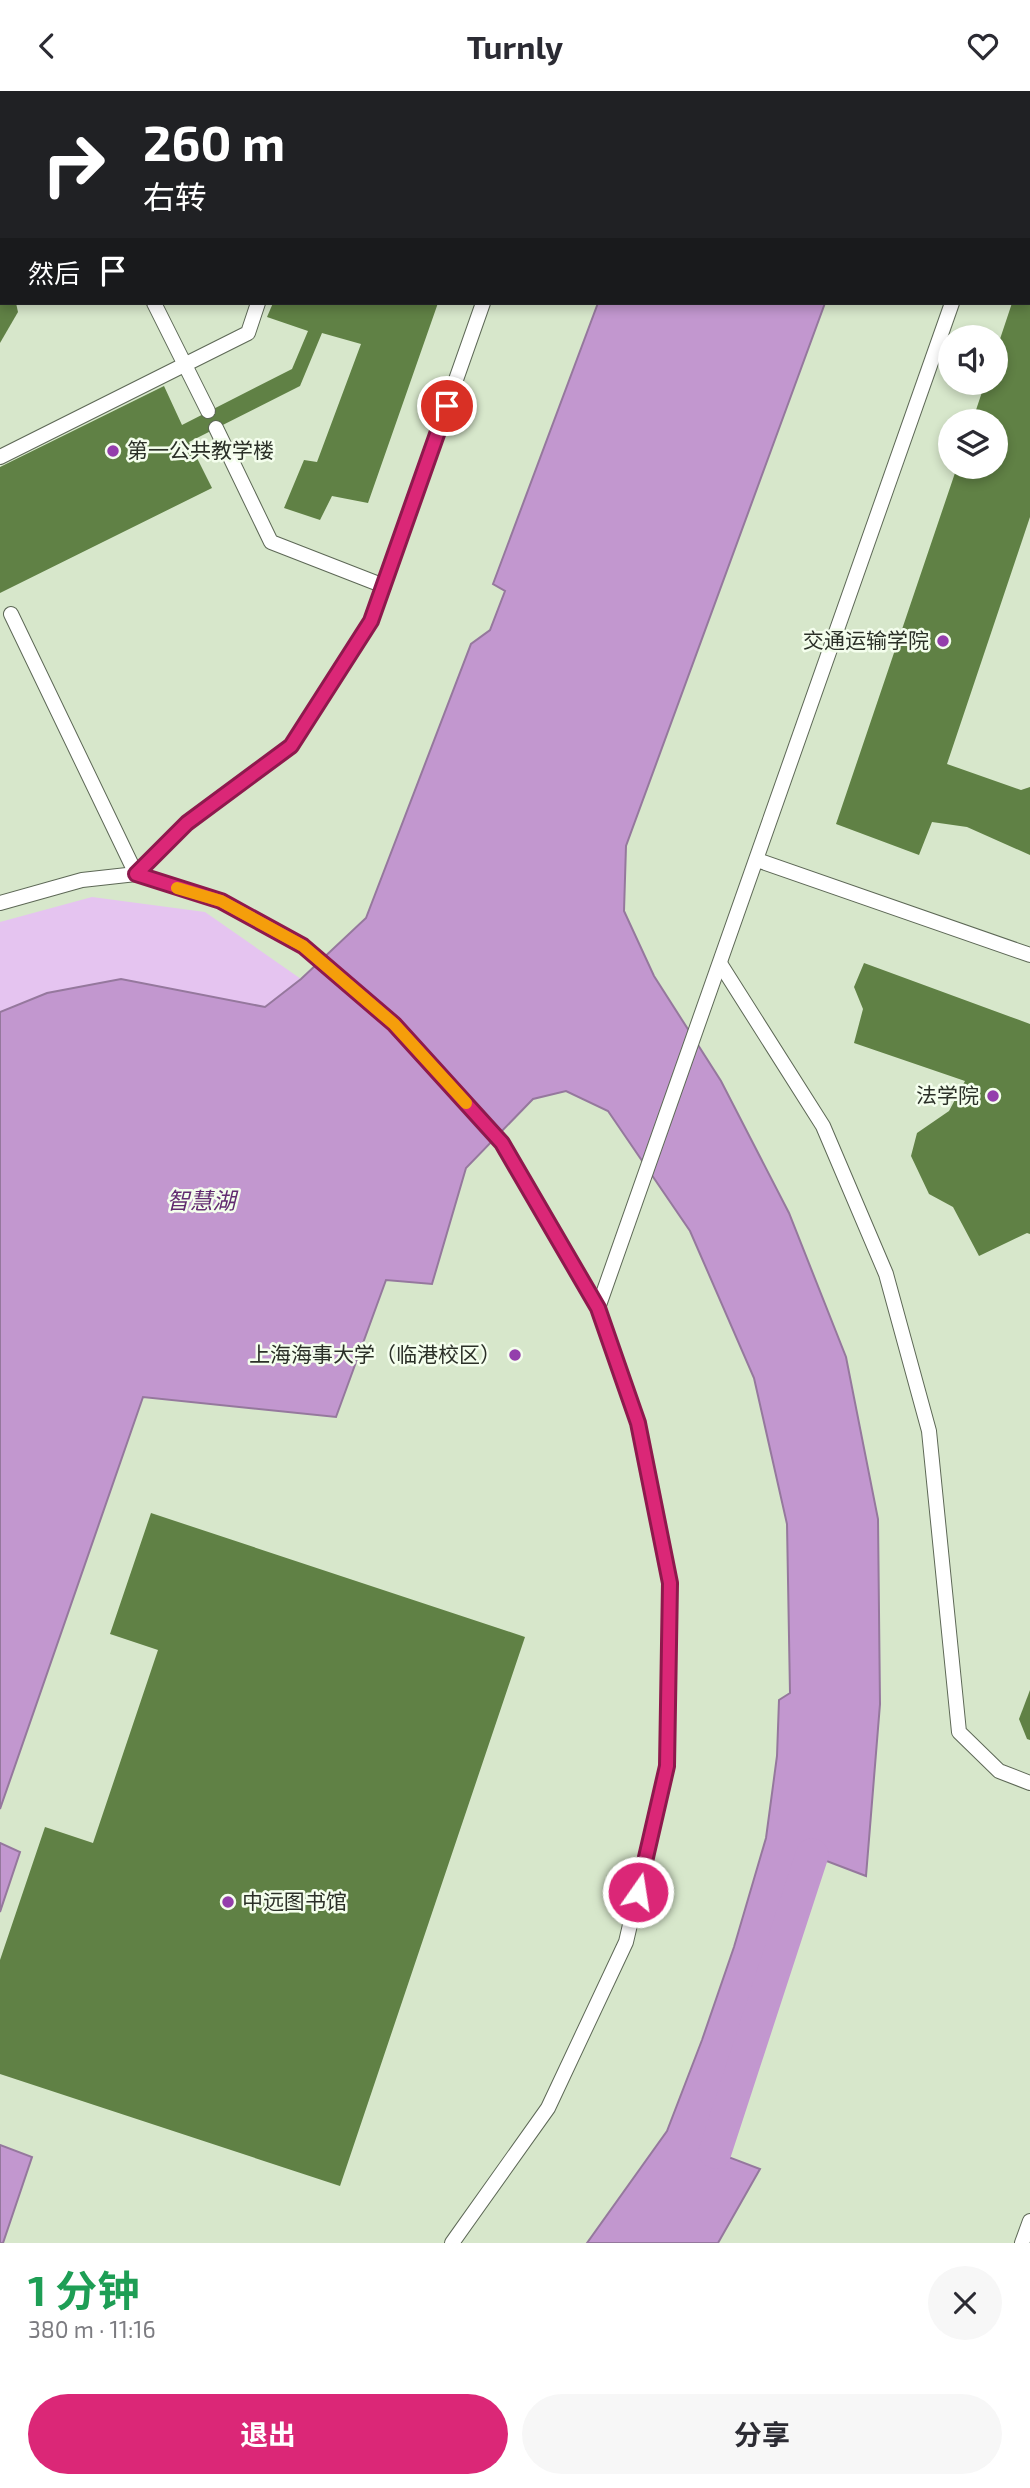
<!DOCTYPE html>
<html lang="zh">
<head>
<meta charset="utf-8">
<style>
  :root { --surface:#fff; --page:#f7f7f7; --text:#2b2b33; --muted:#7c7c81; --accent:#db2777 }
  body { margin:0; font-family:"Exo 2","Noto Sans SC",sans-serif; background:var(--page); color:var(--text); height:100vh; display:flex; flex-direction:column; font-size:26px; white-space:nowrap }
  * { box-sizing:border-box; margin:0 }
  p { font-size:23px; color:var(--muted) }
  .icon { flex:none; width:38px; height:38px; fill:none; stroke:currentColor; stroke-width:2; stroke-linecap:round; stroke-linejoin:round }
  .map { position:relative; height:2152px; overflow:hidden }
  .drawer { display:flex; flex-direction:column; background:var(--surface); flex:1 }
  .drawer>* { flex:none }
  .guide { position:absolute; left:0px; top:0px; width:1031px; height:214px; box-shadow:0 4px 10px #0003; background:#202124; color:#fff; overflow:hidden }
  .fabs { position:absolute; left:938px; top:234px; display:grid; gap:14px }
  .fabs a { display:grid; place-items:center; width:70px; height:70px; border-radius:50%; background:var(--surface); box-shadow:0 4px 10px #0003; font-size:35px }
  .pin { position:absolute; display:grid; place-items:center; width:60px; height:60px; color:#fff; margin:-30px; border:4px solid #fff; border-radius:50%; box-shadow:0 2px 7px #0007 }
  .me { position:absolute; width:77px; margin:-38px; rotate:13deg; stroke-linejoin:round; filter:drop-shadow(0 0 5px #0008) }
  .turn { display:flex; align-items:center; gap:24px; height:147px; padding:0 28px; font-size:32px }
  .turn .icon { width:91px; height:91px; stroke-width:2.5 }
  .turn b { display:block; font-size:49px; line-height:60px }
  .then { display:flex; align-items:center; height:66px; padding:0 28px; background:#0003; gap:14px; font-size:26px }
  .round { display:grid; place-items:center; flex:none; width:74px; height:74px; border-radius:37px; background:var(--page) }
  .head { display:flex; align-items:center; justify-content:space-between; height:119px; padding:0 28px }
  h1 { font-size:42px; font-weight:700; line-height:52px; color:#1e9e55 }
  .button { display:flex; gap:14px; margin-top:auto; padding:14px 28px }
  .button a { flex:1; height:80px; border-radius:42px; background:var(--accent); color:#fff; font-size:28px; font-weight:700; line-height:80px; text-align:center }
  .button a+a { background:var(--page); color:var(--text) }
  header { display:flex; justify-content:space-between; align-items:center; height:91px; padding:0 28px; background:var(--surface); font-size:32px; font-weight:700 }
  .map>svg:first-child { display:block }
</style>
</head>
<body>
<header><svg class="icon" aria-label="back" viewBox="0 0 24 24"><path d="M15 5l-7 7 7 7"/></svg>Turnly<svg class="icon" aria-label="heart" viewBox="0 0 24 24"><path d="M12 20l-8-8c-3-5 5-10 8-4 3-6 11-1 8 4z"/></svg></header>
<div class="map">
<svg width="1030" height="2152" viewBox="0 0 1030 2152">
  <rect width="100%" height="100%" fill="#e5f2dc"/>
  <path fill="#d7e7cb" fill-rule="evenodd" d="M0 0H1030V2152H0ZM2 2H1029V212H2ZM950 247H996V292H950ZM950 331H996V376H950Z"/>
  <path fill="#e5c4f0" d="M92 806 205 821 301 888 265 916 121 888 47 902 0 921V831Z"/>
  <g fill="#c297cf" stroke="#95789d" stroke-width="2">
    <path d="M598 212H825L626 755 624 820 654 885 721 990 789 1122 846 1266 878 1428 880 1613 866 1785 811 1764 715 2061 760 2078 718 2152H587L667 2040 702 1949 734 1856 766 1747 777 1665 779 1609 790 1602 787 1433 754 1287 690 1140 608 1020 566 1000 533 1008 466 1077 432 1193 386 1189 336 1326 143 1306 0 1718V921L47 902 121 888 265 916 301 888 366 827 471 553 490 539 505 500 493 493Z"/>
    <path d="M0 1752 20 1761 0 1821Z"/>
    <path d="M0 2054 32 2066 3 2152H0Z"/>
  </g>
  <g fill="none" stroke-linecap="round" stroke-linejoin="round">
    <path stroke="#c297cf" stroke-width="33" d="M715 2061 812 1764"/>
  </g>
  <g fill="#608145">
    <path d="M0 212H16L18 221 0 252Z"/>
    <path d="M273 212H438L368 412 332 405 320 429 284 417 304 369 317 371 361 253 322 242 300 295 189 351 212 397 0 502V376L164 295 182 334 292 278 308 240 267 226Z"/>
    <path d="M1012 212H1030V426L947 673 1021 699 1030 696V764L967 736 932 731 919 764 836 733 957 376H996V331H972L985 292H996V260Z"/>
    <path d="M864 872 1030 933V1143L1027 1142 979 1165 953 1116 929 1103 911 1065 917 1042 949 1020 965 990 854 952 863 918 854 896Z"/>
    <path d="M151 1422 525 1546 340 2095 0 1983V1869L45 1736 93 1752 158 1559 110 1543Z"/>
    <path d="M1030 1599V1649L1027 1648 1019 1628Z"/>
  </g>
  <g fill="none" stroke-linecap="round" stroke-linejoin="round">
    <defs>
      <g id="service">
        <path d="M519 0 523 2"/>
        <path d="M940 0 944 2"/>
        <path d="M185 2V0"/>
        <path d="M331 2 332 0"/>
        <path d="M1029 33H1030"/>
        <path d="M154 212 208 320"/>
        <path d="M216 337 271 451 384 495"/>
        <path d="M0 366 248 242 258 212"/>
        <path d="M11 523 136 783 187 732 291 655 371 530 483 212"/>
        <path d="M757 769 1030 864"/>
        <path d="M0 812 82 789 136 783 221 810 303 855 394 933 502 1052 598 1217 638 1332 670 1492 667 1675 626 1851 548 2017 452 2152"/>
        <path d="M721 874 823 1035 886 1183 929 1340 959 1641 999 1680 1030 1692"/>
        <path d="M598 1217 952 212"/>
        <path d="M1022 2152 1030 2130"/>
      </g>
    </defs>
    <use href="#service" stroke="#5d6856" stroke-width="16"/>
    <use href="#service" stroke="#fff" stroke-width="14"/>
  </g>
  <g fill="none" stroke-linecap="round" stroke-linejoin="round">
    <defs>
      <path id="route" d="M447 315 371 530 291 655 187 732 136 783 221 810 303 855 394 933 502 1052 598 1217 638 1332 670 1492 667 1675 638 1801"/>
    </defs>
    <use href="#route" stroke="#8e194d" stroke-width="18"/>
    <use href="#route" stroke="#db2777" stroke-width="12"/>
    <path stroke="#f59e0b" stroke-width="12" d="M177 797 221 810 303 855 394 933 466 1012"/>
  </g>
  <g fill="#943eac" stroke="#f4feed" stroke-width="2.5">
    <circle cx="113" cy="360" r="7"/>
    <circle cx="943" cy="550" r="7"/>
    <circle cx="993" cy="1005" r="7"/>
    <circle cx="515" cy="1264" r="7"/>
    <circle cx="228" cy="1811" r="7"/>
  </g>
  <g text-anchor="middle" stroke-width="5" stroke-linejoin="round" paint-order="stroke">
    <g font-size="21" fill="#2b3028" stroke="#f4feed" text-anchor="end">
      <text x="127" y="367" text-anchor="start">第一公共教学楼</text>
      <text x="929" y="557">交通运输学院</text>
      <text x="979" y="1012">法学院</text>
      <text x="501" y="1271">上海海事大学（临港校区）</text>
      <text x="242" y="1818" text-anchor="start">中远图书馆</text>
    </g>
    <g font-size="23" font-style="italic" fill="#612b70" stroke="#f4feed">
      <text x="201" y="1118">智慧湖</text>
    </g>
  </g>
</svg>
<div class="fabs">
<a><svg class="icon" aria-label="sound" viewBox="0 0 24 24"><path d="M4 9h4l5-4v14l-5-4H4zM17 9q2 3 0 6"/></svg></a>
<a><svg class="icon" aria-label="layers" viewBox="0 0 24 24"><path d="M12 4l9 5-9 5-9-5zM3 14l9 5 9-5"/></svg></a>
</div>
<div class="pin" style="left:447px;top:315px;background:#d93025"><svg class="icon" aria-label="arrive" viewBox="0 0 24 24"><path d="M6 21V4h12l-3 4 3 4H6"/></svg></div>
<svg class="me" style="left:638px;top:1801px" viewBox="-20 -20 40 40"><circle r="17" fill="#db2777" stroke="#fff" stroke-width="3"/><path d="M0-11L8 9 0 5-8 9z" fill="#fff"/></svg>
<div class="guide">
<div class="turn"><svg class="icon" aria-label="right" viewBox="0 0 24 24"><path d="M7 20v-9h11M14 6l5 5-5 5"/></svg><div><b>260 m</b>右转</div></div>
<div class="then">然后<svg class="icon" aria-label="arrive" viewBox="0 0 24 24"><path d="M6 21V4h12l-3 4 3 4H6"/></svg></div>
</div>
</div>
<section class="drawer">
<div class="head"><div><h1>1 分钟</h1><p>380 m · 11:16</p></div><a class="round"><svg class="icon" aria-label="close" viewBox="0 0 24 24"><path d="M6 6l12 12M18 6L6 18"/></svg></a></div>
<div class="button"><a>退出</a><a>分享</a></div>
</section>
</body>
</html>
